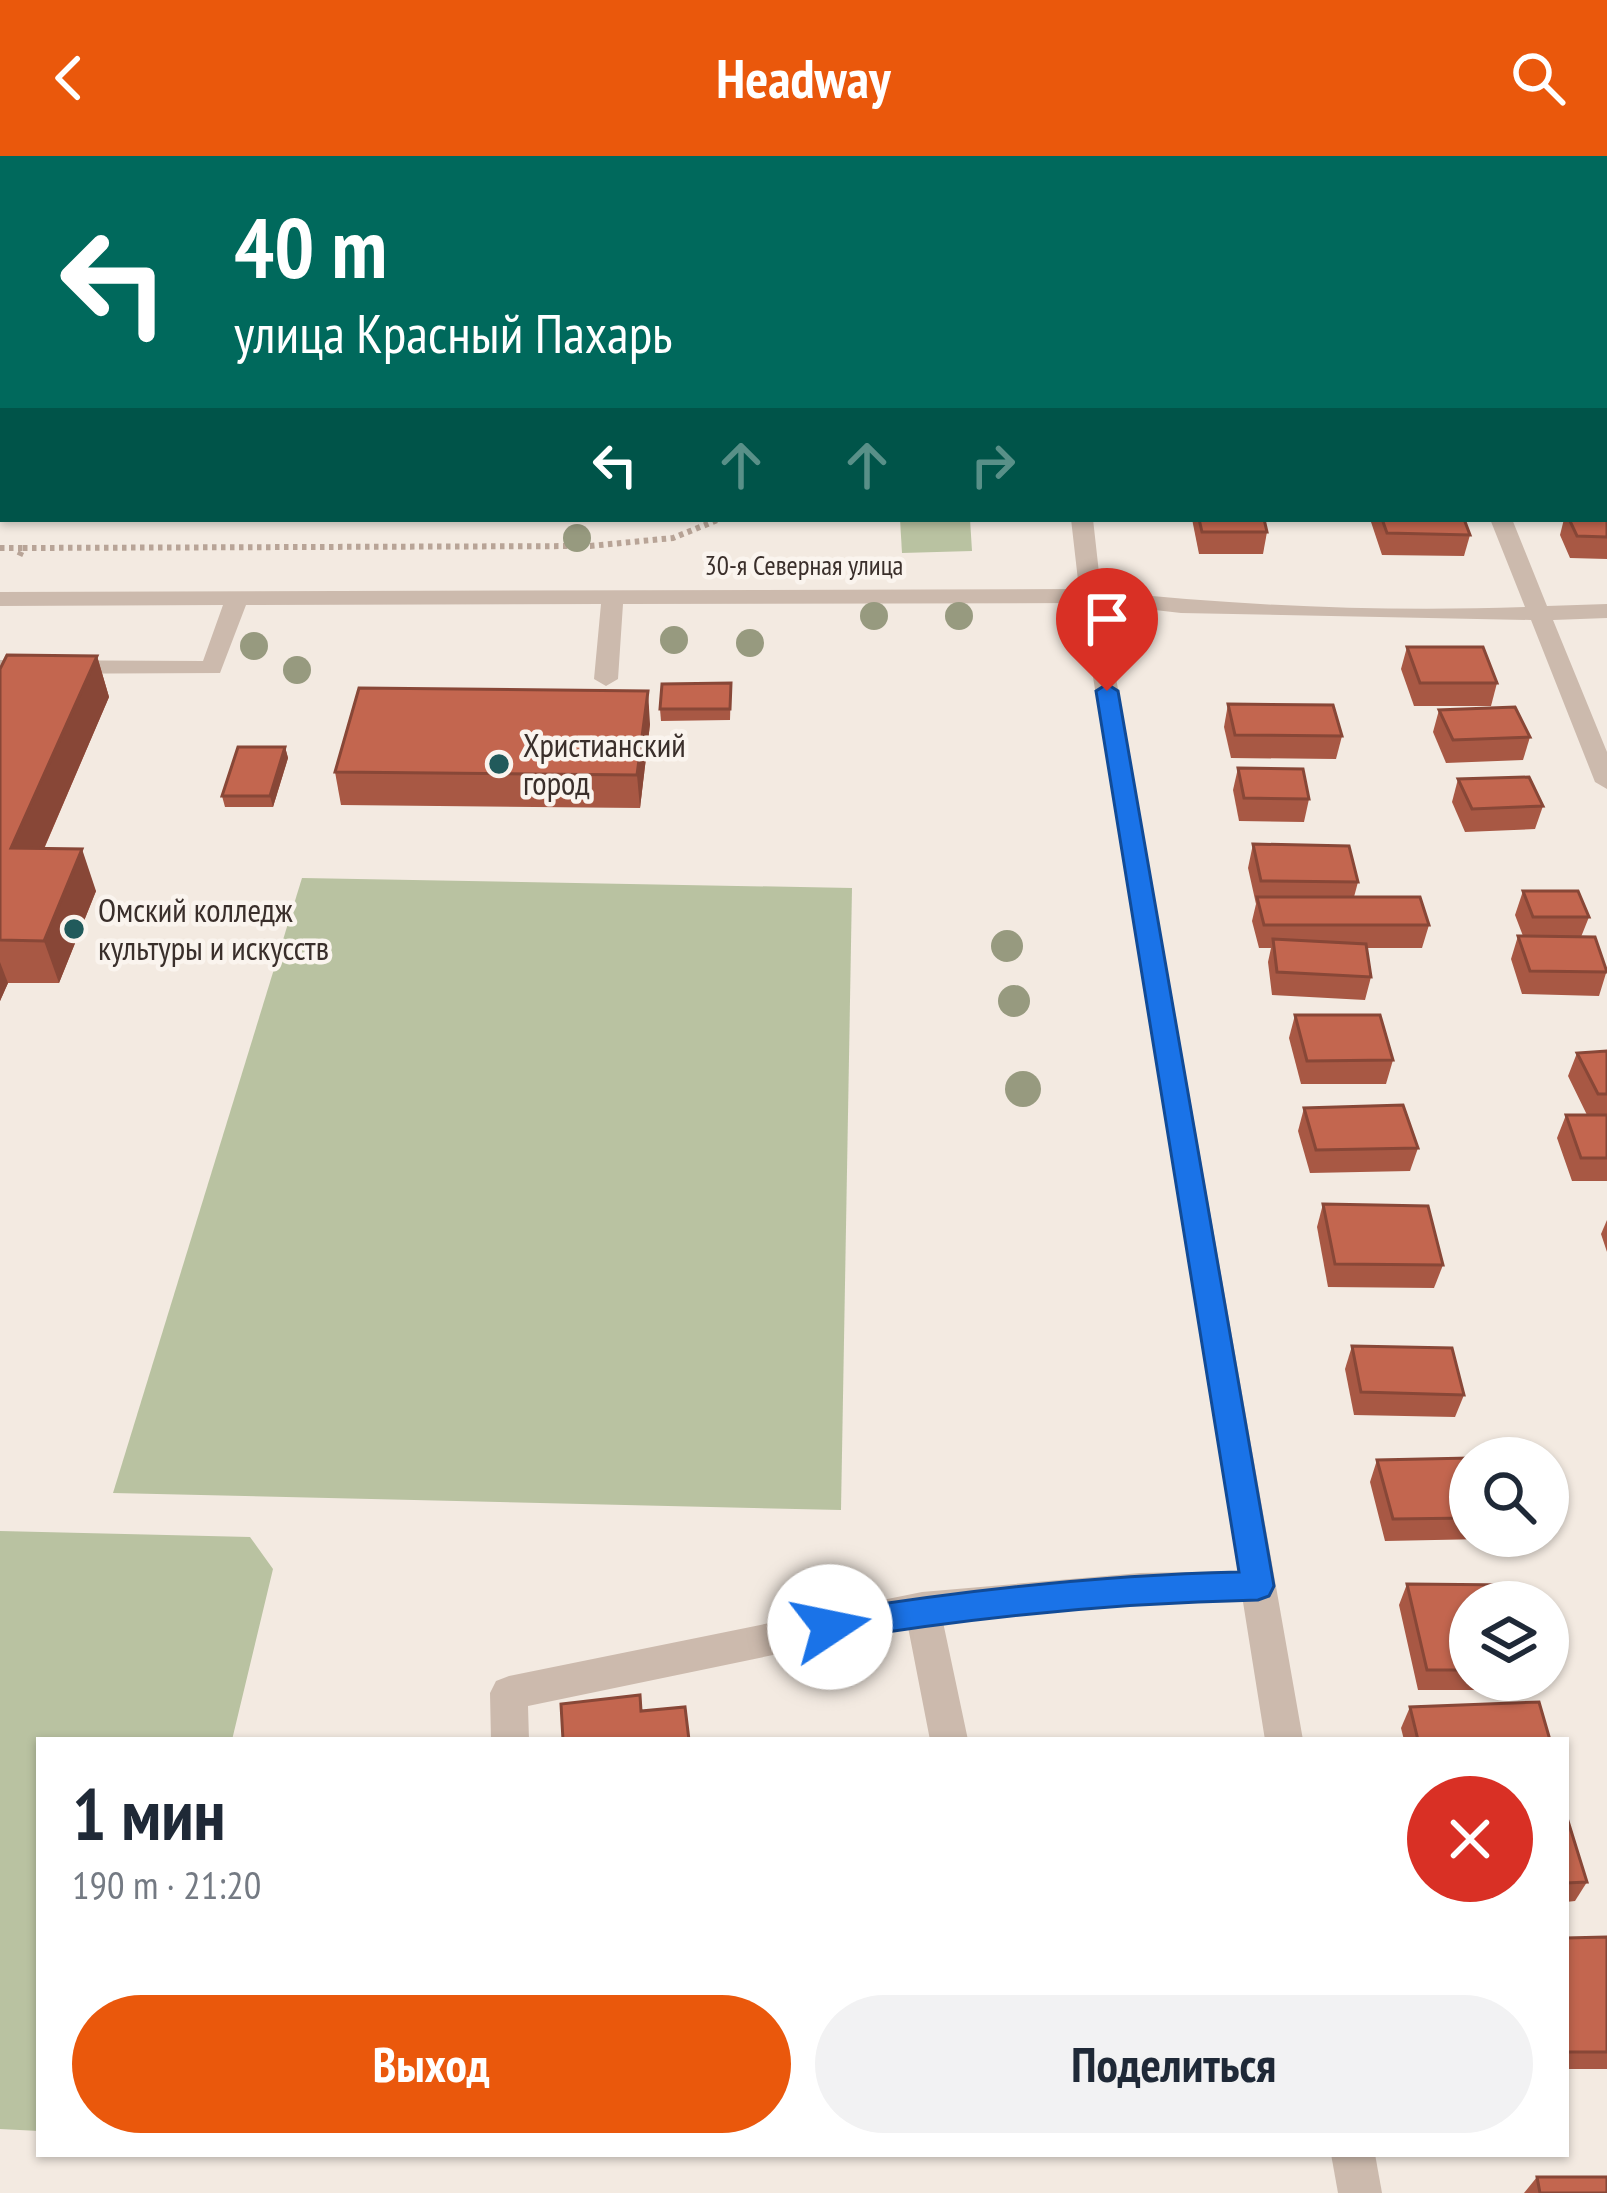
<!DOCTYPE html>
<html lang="ru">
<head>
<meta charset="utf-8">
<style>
  :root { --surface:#fff; --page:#f2f2f3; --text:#1f2937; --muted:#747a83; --accent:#ea580c }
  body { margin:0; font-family:"PT Sans Narrow",sans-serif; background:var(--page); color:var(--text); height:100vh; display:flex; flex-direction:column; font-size:45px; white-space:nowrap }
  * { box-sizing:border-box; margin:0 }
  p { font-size:39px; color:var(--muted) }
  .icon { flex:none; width:66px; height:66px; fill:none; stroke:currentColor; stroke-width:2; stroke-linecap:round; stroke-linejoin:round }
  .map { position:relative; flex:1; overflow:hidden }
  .sheet { position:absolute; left:36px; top:1581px; width:1533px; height:420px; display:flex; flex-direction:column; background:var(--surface); border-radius:0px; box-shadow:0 3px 9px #0004 }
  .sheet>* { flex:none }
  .hud { position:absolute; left:0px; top:0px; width:1608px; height:366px; box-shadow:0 3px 9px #0004; background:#00695c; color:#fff; overflow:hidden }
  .controls { position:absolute; left:1449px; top:1281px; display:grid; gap:24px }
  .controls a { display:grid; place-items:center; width:120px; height:120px; border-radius:50%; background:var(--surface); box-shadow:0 3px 9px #0004; font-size:60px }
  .pin { position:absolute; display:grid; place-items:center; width:102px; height:102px; color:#fff; margin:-123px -51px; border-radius:50% 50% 50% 0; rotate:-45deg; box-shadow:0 0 12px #0007 }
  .pin .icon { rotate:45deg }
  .me { position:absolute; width:132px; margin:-66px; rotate:79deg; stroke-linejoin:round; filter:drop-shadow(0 0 9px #0008) }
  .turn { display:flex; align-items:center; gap:42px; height:252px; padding:0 36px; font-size:54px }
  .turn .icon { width:156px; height:156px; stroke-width:2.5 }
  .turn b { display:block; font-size:84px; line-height:102px }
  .lanes { display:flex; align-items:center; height:114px; padding:0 36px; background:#0003; justify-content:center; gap:60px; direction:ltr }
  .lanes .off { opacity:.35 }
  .round { display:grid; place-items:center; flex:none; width:126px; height:126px; border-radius:63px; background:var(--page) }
  .overview { display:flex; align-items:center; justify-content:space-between; height:204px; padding:0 36px }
  h1 { font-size:72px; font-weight:700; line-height:90px }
  .button { display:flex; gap:24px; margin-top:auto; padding:24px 36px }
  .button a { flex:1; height:138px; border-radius:72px; background:var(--accent); color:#fff; font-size:48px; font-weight:700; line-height:138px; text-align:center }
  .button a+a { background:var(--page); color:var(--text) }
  header { display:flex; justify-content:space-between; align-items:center; height:156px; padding:0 36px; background:var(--accent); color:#fff; font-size:54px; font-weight:700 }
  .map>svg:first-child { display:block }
</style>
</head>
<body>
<header><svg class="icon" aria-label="back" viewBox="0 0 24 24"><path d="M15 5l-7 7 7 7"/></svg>Headway<svg class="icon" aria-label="search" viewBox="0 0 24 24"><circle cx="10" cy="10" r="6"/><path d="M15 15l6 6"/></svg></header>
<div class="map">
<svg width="1607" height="2037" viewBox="0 0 1607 2037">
  <rect width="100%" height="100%" fill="#f3eae1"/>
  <g fill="#b9c2a1">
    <path d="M900 363H970L972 395 902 397Z"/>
    <path d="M302 722 852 732 841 1354 113 1337Z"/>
    <path d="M0 1375 250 1381 273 1413 232 1584H39V1975L0 1973Z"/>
  </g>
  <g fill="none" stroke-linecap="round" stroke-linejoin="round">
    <path stroke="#b8a497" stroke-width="4.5" stroke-dasharray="3 3" stroke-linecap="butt" d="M0 298 3 292"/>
    <g stroke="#b8a497" stroke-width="6" stroke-dasharray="4.5 4.5" stroke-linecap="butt">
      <path d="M0 392H23L18 403"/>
      <path d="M23 392 590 390 673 382 720 363"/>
    </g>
    <g fill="#ccbaad" fill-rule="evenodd">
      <rect x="1030" y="0" width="16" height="3"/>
      <path d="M1351 0H1367L1368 3H1352Z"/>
      <path d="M1071 363H1093L1101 435C1241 450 1385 456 1525 451L1490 363H1512L1547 450 1607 448V462L1553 464 1607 596V633L1595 626 1531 464 1181 457 1103 448 1303 1584H1265L1243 1446 1140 1447 943 1466 968 1584H930L908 1471 528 1550 529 1584H491L490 1537 496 1525 509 1520 922 1436 1140 1417 1238 1415 1081 447 623 448 618 523 606 530 594 523 601 448 246 449 220 517 0 518V504L203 505 223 449 0 450V436L1079 433Z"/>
      <path d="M1331 1998H1375L1382 2037H1338Z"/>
    </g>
  </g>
  <g fill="#979a7f">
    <circle cx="577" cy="382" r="14"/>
    <circle cx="874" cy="460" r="14"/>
    <circle cx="959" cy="460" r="14"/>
    <circle cx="674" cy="484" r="14"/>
    <circle cx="750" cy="487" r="14"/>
    <circle cx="254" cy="490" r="14"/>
    <circle cx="297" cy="514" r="14"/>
    <circle cx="1007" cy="790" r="16"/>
    <circle cx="1014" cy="845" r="16"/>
    <circle cx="1023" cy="933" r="18"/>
  </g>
  <g fill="#a85844">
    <path d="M0 0 89 2 90 0H162L161 3H3V33H0Z"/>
    <path d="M301 0H368L367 3H301Z"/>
    <path d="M1115 0H1191V3H1116Z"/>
    <path d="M1549 0H1607V25H1605V3H1551Z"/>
    <rect x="1605" y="25" width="2" height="69"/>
    <path d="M3 44V91H0V49Z"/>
    <path d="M1605 289 1607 291 1606 355H1605Z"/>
    <path d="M1607 357V403L1570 402 1560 379 1564 363H1605Z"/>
    <path d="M1192 363H1264L1267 376 1263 398H1199Z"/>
    <path d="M1370 363H1464L1470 379 1464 400 1382 399Z"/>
    <path d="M1407 491 1497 527 1491 550H1414L1401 513Z"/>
    <path d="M97 500 109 541 44 693 96 735 59 827H8L0 845V513Z"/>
    <path d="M731 527 730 564 661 565 660 553Z"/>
    <path d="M1228 548 1342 580 1336 603 1231 602 1224 571Z"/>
    <path d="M1439 554 1530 581 1523 604 1446 607 1433 576Z"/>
    <path d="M650 568 640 652 341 649 335 616Z"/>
    <path d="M285 591 288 602 273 651H225L222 640Z"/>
    <path d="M1238 612 1309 643 1304 666 1239 665 1233 634Z"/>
    <path d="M1458 623 1543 650 1535 673 1465 676 1452 646Z"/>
    <path d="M1253 688 1358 726 1354 741 1429 769 1422 792H1367L1371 821 1365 844 1272 839 1268 806 1271 792H1259L1252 765 1256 748 1248 712Z"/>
    <path d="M1523 735 1589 761 1581 781 1607 814 1599 840 1522 838 1511 803 1518 780H1523L1515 759Z"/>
    <path d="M1295 859 1393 904 1386 928H1301L1289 882Z"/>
    <path d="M1607 895V1025H1572L1557 982 1566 959H1587L1568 920 1577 897Z"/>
    <path d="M1304 952 1418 992 1410 1015 1310 1017 1298 975Z"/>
    <path d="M1323 1048 1443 1109 1434 1132 1328 1131 1317 1071Z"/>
    <path d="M1607 1064V1096L1601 1078Z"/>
    <path d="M1352 1190 1464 1239 1455 1261 1354 1259 1345 1213Z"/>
    <path d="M1470 1302V1380H1485L1484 1383 1385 1385 1370 1326 1377 1304Z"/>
    <path d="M1407 1428 1470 1446V1524H1529L1524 1534H1418L1399 1449Z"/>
    <path d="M1410 1551 1550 1584H1404L1401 1572Z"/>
    <path d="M1566 1666 1587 1726 1575 1745 1566 1746Z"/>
    <path d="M1607 1781V1913H1566V1782Z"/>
    <path d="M1537 2021 1607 2037H1524Z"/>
  </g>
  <g fill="#884737">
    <path d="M3 199V273L0 278V204Z"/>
    <path d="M97 500 109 541 26 734 11 692Z"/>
    <path d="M648 535 650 568 640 652 637 619Z"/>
    <path d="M285 591 288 602 273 651 270 640Z"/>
    <path d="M82 693 96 735 59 827 44 785Z"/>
    <path d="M0 806 8 827 0 845Z"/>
  </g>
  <g fill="#c3664f" stroke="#884737" stroke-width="3">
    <path d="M0 0H61L59 3H3V6H0Z"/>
    <path d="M90 0H154L153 3H64V1Z"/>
    <rect x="869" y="0" width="58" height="3"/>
    <path d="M1259 0H1314L1315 3H1260Z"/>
    <path d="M1402 0H1464L1466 3H1403Z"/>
    <path d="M1562 0H1607V6H1605V3H1563Z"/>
    <path d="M3 44V72H0V49Z"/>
    <path d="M0 168H3V199L0 204Z"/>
    <path d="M1605 289 1607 291V317H1605Z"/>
    <path d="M1605 357H1607V381L1577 380 1569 363H1605Z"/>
    <path d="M1199 363H1264L1267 376H1202Z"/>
    <path d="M1382 363H1464L1470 379 1387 377Z"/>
    <path d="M1407 491H1483L1497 527H1420Z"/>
    <path d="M7 499 97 500 11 692 82 693 44 785 0 784V513Z"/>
    <path d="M731 527 730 553H660L662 528Z"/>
    <path d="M359 532 648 535 637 619 335 616Z"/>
    <path d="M1228 548 1333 549 1342 580 1235 579Z"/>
    <path d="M1515 551 1530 581 1453 584 1439 554Z"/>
    <path d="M238 591H285L270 640H222Z"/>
    <path d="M1238 612 1303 613 1309 643 1244 642Z"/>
    <path d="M1529 621 1543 650 1472 653 1458 623Z"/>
    <path d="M1253 688 1349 690 1358 726 1261 725Z"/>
    <path d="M1523 735H1578L1589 761H1533Z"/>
    <path d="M1257 741H1420L1429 769H1264Z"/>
    <path d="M1518 780 1595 781 1607 816 1530 815Z"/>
    <path d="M1273 783 1366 788 1371 821 1277 816Z"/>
    <path d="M1295 859H1380L1393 904 1307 905Z"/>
    <path d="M1607 895V938H1598L1577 897Z"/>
    <path d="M1403 949 1418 992 1316 994 1304 952Z"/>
    <path d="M1566 959H1607V1002H1581Z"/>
    <path d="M1323 1048 1428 1050 1443 1109 1335 1108Z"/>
    <path d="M1352 1190 1452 1192 1464 1239 1361 1236Z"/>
    <path d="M1470 1302V1362L1393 1363 1377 1304Z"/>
    <path d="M1407 1428 1512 1429 1517 1446H1470V1514H1427Z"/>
    <path d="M640 1539 641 1555 685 1551 689 1584H563L561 1548Z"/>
    <path d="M1539 1546 1550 1584H1418L1410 1551Z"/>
    <path d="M1568 1665 1587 1726 1566 1727V1666Z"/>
    <path d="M1607 1781V1896H1566V1782Z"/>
    <path d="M1537 2021H1607V2037H1540Z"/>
  </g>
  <path fill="#1a73e8" stroke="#114b97" stroke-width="3" d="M1107 528 1118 535 1274 1430 1269 1440 1258 1444C1113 1447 973 1461 830 1485L818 1481 814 1471 818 1461 830 1456C966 1434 1101 1419 1239 1416L1096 535Z"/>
  <g fill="#215a5b" stroke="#faf4ee" stroke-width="4.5">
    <circle cx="499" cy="608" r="12"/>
    <circle cx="74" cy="773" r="12"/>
  </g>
  <g text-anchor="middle" stroke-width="9" stroke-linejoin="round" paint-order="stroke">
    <g font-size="27" fill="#3a2f2b" stroke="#faf4ee">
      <text x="804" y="419">30-я Северная улица</text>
    </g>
    <g font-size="33" fill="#3a2f2b" stroke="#faf4ee" text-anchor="start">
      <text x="523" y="601">Христианский<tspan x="523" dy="38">город</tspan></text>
      <text x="98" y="766">Омский колледж<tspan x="98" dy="38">культуры и искусств</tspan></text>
    </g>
  </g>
</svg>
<div class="controls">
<a><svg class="icon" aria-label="search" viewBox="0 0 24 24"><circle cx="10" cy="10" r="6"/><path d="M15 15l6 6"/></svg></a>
<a><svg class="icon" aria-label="layers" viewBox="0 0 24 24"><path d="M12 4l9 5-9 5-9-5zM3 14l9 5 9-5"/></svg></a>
</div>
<div class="pin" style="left:1107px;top:535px;background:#d93025"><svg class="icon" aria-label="arrive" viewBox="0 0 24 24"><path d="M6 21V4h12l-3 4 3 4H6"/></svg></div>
<svg class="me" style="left:830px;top:1471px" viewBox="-20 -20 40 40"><circle r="19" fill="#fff"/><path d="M0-13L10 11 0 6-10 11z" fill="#1a73e8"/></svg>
<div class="hud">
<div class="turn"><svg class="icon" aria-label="left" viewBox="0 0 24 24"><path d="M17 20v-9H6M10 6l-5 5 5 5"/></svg><div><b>40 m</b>улица Красный Пахарь</div></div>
<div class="lanes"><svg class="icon" aria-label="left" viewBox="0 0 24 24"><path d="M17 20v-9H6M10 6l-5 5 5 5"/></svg><svg class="icon off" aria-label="ahead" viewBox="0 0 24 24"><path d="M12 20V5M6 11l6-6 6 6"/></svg><svg class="icon off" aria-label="ahead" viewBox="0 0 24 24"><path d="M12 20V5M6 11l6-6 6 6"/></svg><svg class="icon off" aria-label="right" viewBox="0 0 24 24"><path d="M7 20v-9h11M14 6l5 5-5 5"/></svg></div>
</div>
<section class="sheet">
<div class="overview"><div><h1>1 мин</h1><p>190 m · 21:20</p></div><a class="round" style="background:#d93025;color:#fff"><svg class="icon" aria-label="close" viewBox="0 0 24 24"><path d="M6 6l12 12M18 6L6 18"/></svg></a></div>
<div class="button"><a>Выход</a><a>Поделиться</a></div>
</section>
</div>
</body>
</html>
